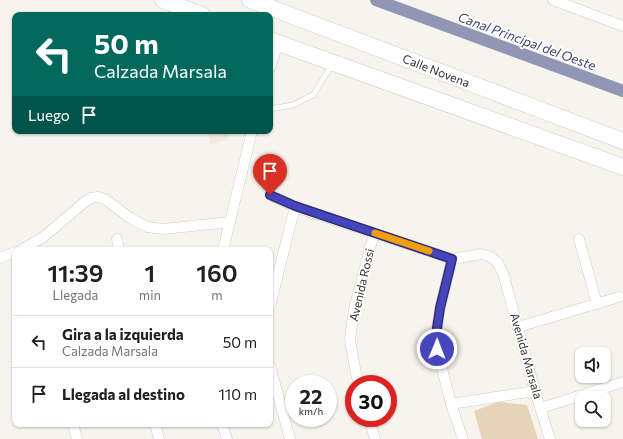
<!DOCTYPE html>
<html lang="es">
<head>
<meta charset="utf-8">
<style>
  :root { --surface:#fff; --page:#f6f6f6; --text:#202124; --muted:#757577; --line:#e0e0e0 }
  body { margin:0; font-family:Commissioner,sans-serif; background:var(--page); color:var(--text); height:100vh; display:flex; flex-direction:column; font-size:15px; white-space:nowrap }
  * { box-sizing:border-box; margin:0 }
  p { font-size:13px; color:var(--muted) }
  .icon { flex:none; width:22px; height:22px; fill:none; stroke:currentColor; stroke-width:2; stroke-linecap:round; stroke-linejoin:round }
  .map { position:relative; flex:1; overflow:hidden }
  .details { position:absolute; left:12px; top:247px; width:261px; height:180px; display:flex; flex-direction:column; background:var(--surface); border-radius:8px; box-shadow:0 1px 3px #0004 }
  .details>* { flex:none }
  .hud { position:absolute; left:12px; top:12px; width:261px; height:122px; border-radius:8px; box-shadow:0 1px 3px #0004; background:#00695c; color:#fff; overflow:hidden }
  .buttons { position:absolute; left:575px; top:347px; display:grid; gap:8px }
  .buttons a { display:grid; place-items:center; width:36px; height:36px; border-radius:8px; background:var(--surface); box-shadow:0 1px 3px #0004; font-size:20px }
  .speed { position:absolute; left:285px; top:375px; display:flex; gap:8px; font-size:20px; font-weight:700; text-align:center }
  .speed>* { display:grid; place-content:center; width:52px; height:52px; border-radius:50%; background:var(--surface); box-shadow:0 1px 3px #0004; line-height:1 }
  .speed small { font-size:10px; font-weight:400 }
  .speed .limit { border:6px solid #d22; background:#fff; color:#111 }
  .pin { position:absolute; display:grid; place-items:center; width:34px; height:34px; color:#fff; margin:-41px -17px; border-radius:50% 50% 50% 0; rotate:-45deg; box-shadow:0 0 4px #0007 }
  .pin .icon { rotate:45deg }
  .me { position:absolute; width:44px; margin:-22px; rotate:1deg; stroke-linejoin:round; filter:drop-shadow(0 0 3px #0008) }
  .turn { display:flex; align-items:center; gap:14px; height:84px; padding:0 16px; font-size:18px }
  .turn .icon { width:52px; height:52px; stroke-width:2.5 }
  .turn b { display:block; font-size:28px; line-height:34px }
  .then { display:flex; align-items:center; height:38px; padding:0 16px; background:#0003; gap:8px; font-size:15px }
  .eta { display:flex; justify-content:space-evenly; align-items:center; height:68px; text-align:center }
  .eta b { font-size:24px; font-weight:600; line-height:28px }
  ul { padding:0; list-style:none }
  li { display:flex; align-items:center; gap:12px; height:52px; padding:0 16px; border-top:1px solid var(--line) }
  li div { flex:1 }
  li b { display:block; font-size:15px }
  li em { font-style:normal }
  .map>svg:first-child { display:block }
</style>
</head>
<body>
<div class="map">
<svg width="623" height="439" viewBox="0 0 623 439">
  <rect width="100%" height="100%" fill="#f7f3ed"/>
  <path fill="#f2e9dc" d="M207 131H230L227 140 211 144Z"/>
  <path fill="#e6d4b9" d="M498 402 527 405 538 439H482L474 411Z"/>
  <g fill="none" stroke-linecap="round" stroke-linejoin="round">
    <path stroke="#9196b7" stroke-width="12" d="M376 0 623 91"/>
    <defs>
      <path id="service" d="M270 109 293 105 313 95 332 65"/>
      <g id="minor">
        <path d="M553 0 623 26"/>
        <path d="M270 68 278 43"/>
        <path d="M270 195 295 207 452 259 481 254 489 256 497 262 503 273 535 391 550 439"/>
        <path d="M117 239 119 250"/>
        <path d="M579 239 597 304"/>
        <path d="M21 250 42 238 86 201 91 198 98 197 105 199 130 218 147 227 163 229 230 222"/>
        <path d="M223 250 252 131"/>
        <path d="M0 258 15 252"/>
        <path d="M452 259 440 308 437 328V349L451 404 463 439"/>
        <path d="M270 306 295 207"/>
        <path d="M518 327 619 297"/>
        <path d="M270 366 290 439"/>
        <path d="M359 384 356 374 350 339 354 310 374 233"/>
        <path d="M451 404 535 391"/>
        <path d="M541 408 623 382"/>
        <path d="M369 418 375 439"/>
        <path d="M73 424 77 439"/>
        <path d="M155 424 159 439"/>
        <path d="M222 424 227 439"/>
      </g>
      <g id="primary">
        <path d="M163 0 202 15"/>
        <path d="M250 0 623 141"/>
        <path d="M270 40 623 167"/>
      </g>
    </defs>
    <use href="#service" stroke="#cfcbc5" stroke-width="6"/>
    <use href="#minor" stroke="#cfcbc5" stroke-width="11"/>
    <use href="#primary" stroke="#cfcbc5" stroke-width="17"/>
    <use href="#service" stroke="#fff" stroke-width="5"/>
    <use href="#minor" stroke="#fff" stroke-width="10"/>
    <use href="#primary" stroke="#fff" stroke-width="16"/>
  </g>
  <g fill="none" stroke-linecap="round" stroke-linejoin="round">
    <defs>
      <path id="route" d="M270 195 295 206 452 259 440 308 437 328V349"/>
    </defs>
    <use href="#route" stroke="#2e2e7a" stroke-width="10"/>
    <use href="#route" stroke="#4646bc" stroke-width="7"/>
    <path stroke="#f59e0b" stroke-width="7" d="M375 233 429 251"/>
  </g>
  <g text-anchor="middle" stroke-width="3.5" stroke-linejoin="round" paint-order="stroke">
    <g font-size="12" fill="#353431" stroke="#fff">
      <text transform="translate(436 71) rotate(21)" y="4">Calle Novena</text>
      <text transform="translate(362 285) rotate(-77)" y="4">Avenida Rossi</text>
      <text transform="translate(526 356) rotate(74)" y="4">Avenida Marsala</text>
    </g>
    <g font-size="13" font-style="italic" fill="#3a406d" stroke="#fff">
      <text transform="translate(527 41) rotate(20)" y="5">Canal Principal del Oeste</text>
    </g>
  </g>
</svg>
<div class="buttons">
<a><svg class="icon" aria-label="sound" viewBox="0 0 24 24"><path d="M4 9h4l5-4v14l-5-4H4zM17 9q2 3 0 6"/></svg></a>
<a><svg class="icon" aria-label="search" viewBox="0 0 24 24"><circle cx="10" cy="10" r="6"/><path d="M15 15l6 6"/></svg></a>
</div>
<div class="speed"><div>22<small>km/h</small></div><div class="limit">30</div></div>
<div class="pin" style="left:270px;top:195px;background:#d93025"><svg class="icon" aria-label="arrive" viewBox="0 0 24 24"><path d="M6 21V4h12l-3 4 3 4H6"/></svg></div>
<svg class="me" style="left:437px;top:349px" viewBox="-20 -20 40 40"><circle r="17" fill="#4646bc" stroke="#fff" stroke-width="3"/><path d="M0-11L8 9 0 5-8 9z" fill="#fff"/></svg>
<div class="hud">
<div class="turn"><svg class="icon" aria-label="left" viewBox="0 0 24 24"><path d="M17 20v-9H6M10 6l-5 5 5 5"/></svg><div><b>50 m</b>Calzada Marsala</div></div>
<div class="then">Luego<svg class="icon" aria-label="arrive" viewBox="0 0 24 24"><path d="M6 21V4h12l-3 4 3 4H6"/></svg></div>
</div>
<section class="details">
<div class="eta">
<div><b>11:39</b><p>Llegada</p></div>
<div><b>1</b><p>min</p></div>
<div><b>160</b><p>m</p></div>
</div>
<ul>
<li><svg class="icon" aria-label="left" viewBox="0 0 24 24"><path d="M17 20v-9H6M10 6l-5 5 5 5"/></svg><div><b>Gira a la izquierda</b><p>Calzada Marsala</p></div><em>50 m</em></li>
<li><svg class="icon" aria-label="arrive" viewBox="0 0 24 24"><path d="M6 21V4h12l-3 4 3 4H6"/></svg><div><b>Llegada al destino</b></div><em>110 m</em></li>
</ul>
</section>
</div>
</body>
</html>
